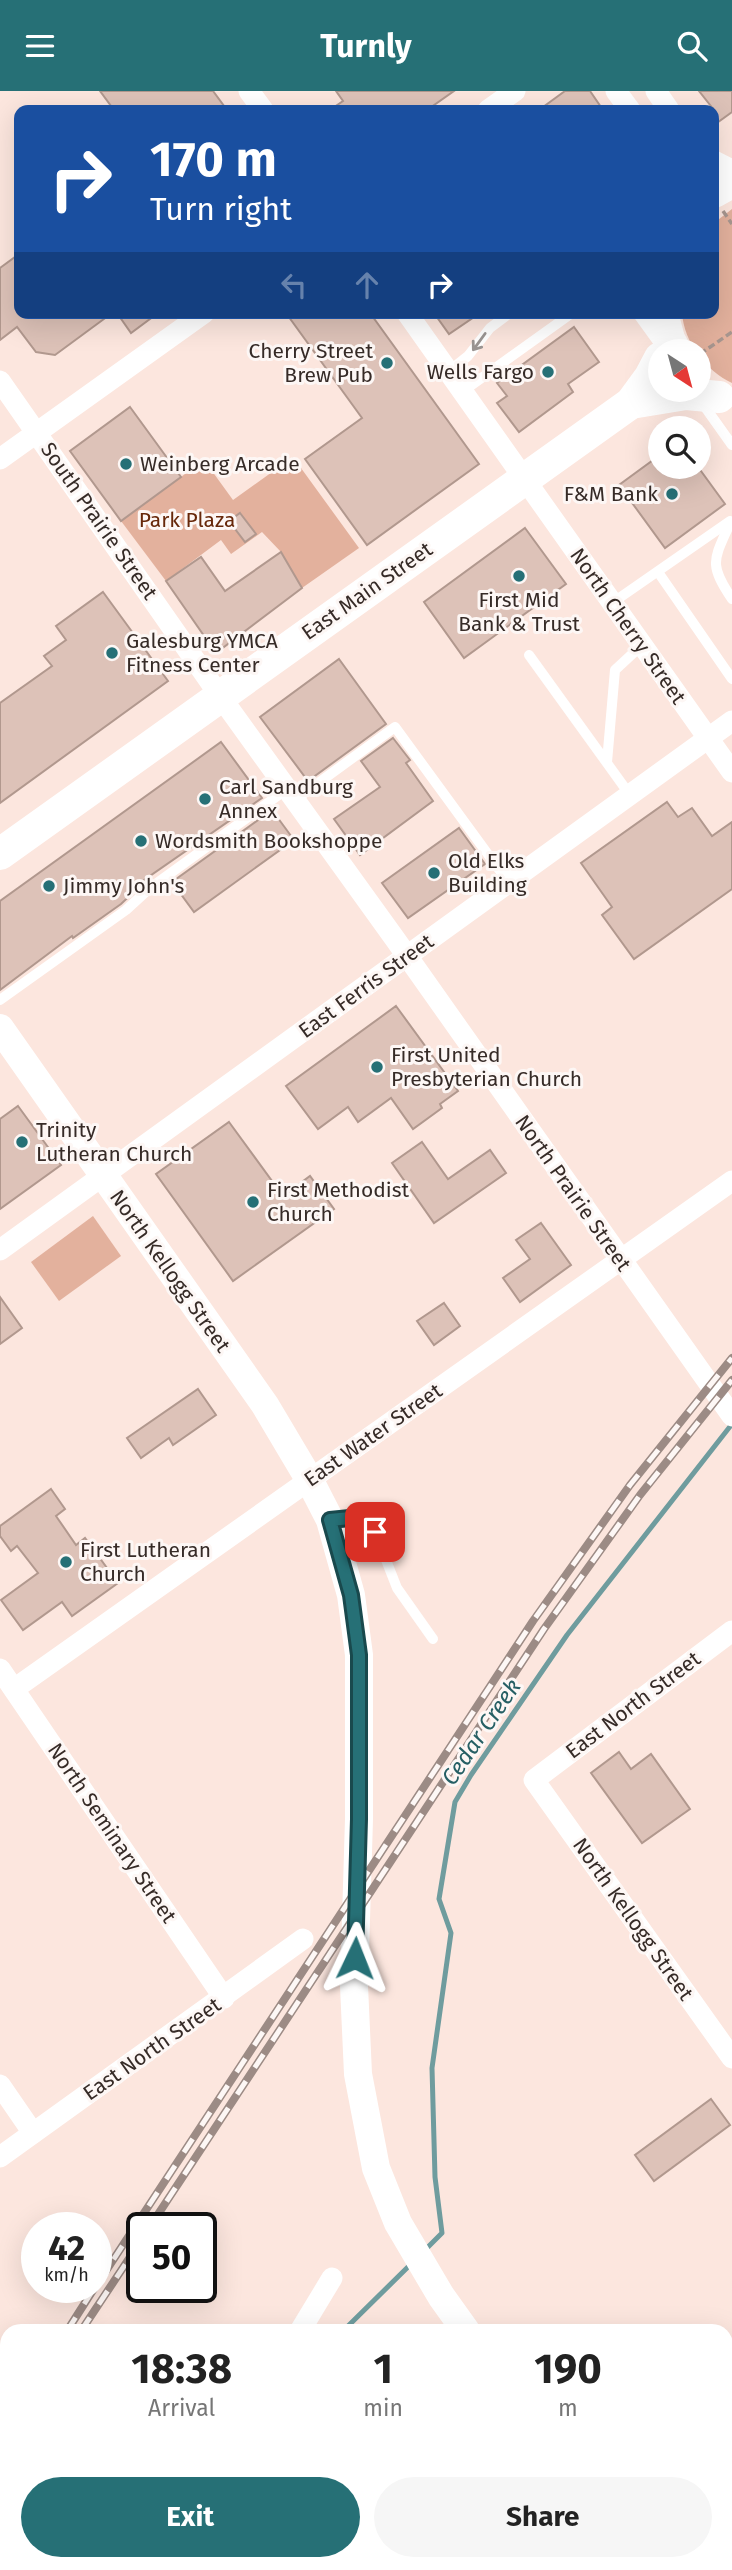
<!DOCTYPE html>
<html lang="en">
<head>
<meta charset="utf-8">
<style>
  :root { --surface:#fff; --page:#f6f6f6; --text:#222; --muted:#767676; --accent:#267076 }
  body { margin:0; font-family:"Fira Sans",sans-serif; background:var(--page); color:var(--text); height:100vh; display:flex; flex-direction:column; font-size:26px; white-space:nowrap }
  * { box-sizing:border-box; margin:0 }
  p { font-size:23px; color:var(--muted) }
  .icon { flex:none; width:38px; height:38px; fill:none; stroke:currentColor; stroke-width:2; stroke-linecap:round; stroke-linejoin:round }
  .map { position:relative; flex:1; overflow:hidden }
  .details { position:absolute; left:0px; top:2233px; width:733px; height:247px; display:flex; flex-direction:column; background:var(--surface); border-radius:21px 21px 0 0; box-shadow:0 7px 28px #0002 }
  .details>* { flex:none }
  .guide { position:absolute; left:14px; top:14px; width:705px; height:214px; border-radius:14px; box-shadow:0 7px 28px #0002; background:#1a4fa0; color:#fff; overflow:hidden }
  .needle { width:46px; rotate:144deg }
  .controls { position:absolute; left:648px; top:248px; display:grid; gap:14px }
  .controls a { display:grid; place-items:center; width:63px; height:63px; border-radius:50%; background:var(--surface); box-shadow:0 7px 28px #0002; font-size:35px }
  .speed { position:absolute; left:21px; top:2121px; display:flex; gap:14px; font-size:35px; font-weight:700; text-align:center }
  .speed>* { display:grid; place-content:center; width:91px; height:91px; border-radius:50%; background:var(--surface); box-shadow:0 7px 28px #0002; line-height:1 }
  .speed small { font-size:18px; font-weight:400 }
  .speed .limit { border:4px solid #111; border-radius:10px; background:#fff; color:#111 }
  .pin { position:absolute; display:grid; place-items:center; width:60px; height:60px; color:#fff; margin:-30px; border-radius:14px; box-shadow:0 4px 10px #0006 }
  .me { position:absolute; width:77px; margin:-38px; rotate:2deg; stroke-linejoin:round; filter:drop-shadow(0 0 5px #0008) }
  .turn { display:flex; align-items:center; gap:24px; height:147px; padding:0 21px; font-size:32px }
  .turn .icon { width:91px; height:91px; stroke-width:2.5 }
  .turn b { display:block; font-size:49px; line-height:60px }
  .lanes { display:flex; align-items:center; height:66px; padding:0 21px; background:#0003; justify-content:center; gap:35px; direction:ltr }
  .lanes .off { opacity:.35 }
  .eta { display:flex; justify-content:space-evenly; align-items:center; height:119px; text-align:center }
  .eta b { font-size:42px; font-weight:700; line-height:49px }
  .button { display:flex; gap:14px; margin-top:auto; padding:14px 21px }
  .button a { flex:1; height:80px; border-radius:42px; background:var(--accent); color:#fff; font-size:28px; font-weight:700; line-height:80px; text-align:center }
  .button a+a { background:var(--page); color:var(--text) }
  header { display:flex; justify-content:space-between; align-items:center; height:91px; padding:0 21px; background:var(--accent); color:#fff; font-size:32px; font-weight:700 }
  .map>svg:first-child { display:block }
</style>
</head>
<body>
<header><svg class="icon" aria-label="menu" viewBox="0 0 24 24"><path d="M4 6h16M4 12h16M4 18h16"/></svg>Turnly<svg class="icon" aria-label="search" viewBox="0 0 24 24"><circle cx="10" cy="10" r="6"/><path d="M15 15l6 6"/></svg></header>
<div class="map">
<svg width="732" height="2479" viewBox="0 0 732 2479">
  <rect width="100%" height="100%" fill="#fce6de"/>
  <g fill="#e3b19d">
    <path d="M732 118V292C706 280 684 251 682 222H714V132Z"/>
    <path d="M293 366 359 457 302 497 281 461 262 441 231 463 221 449 166 490 121 430 204 369 233 409Z"/>
    <path d="M93 1125 121 1165 59 1210 31 1171Z"/>
  </g>
  <g fill="none" stroke-linecap="round" stroke-linejoin="round">
    <g stroke="#6f9c9e" stroke-width="5">
      <path d="M425 2159 442 2142 435 2086 432 1977 451 1842 439 1808 455 1711 471 1684 567 1544 732 1333"/>
      <path d="M343 2240 413 2171"/>
      <path d="M242 2479 247 2473"/>
    </g>
  </g>
  <g fill="#ddc2b8" stroke="#b1988e" stroke-width="2">
    <path d="M100 0H213L227 19H114Z"/>
    <path d="M336 0H454L427 19H330L343 10Z"/>
    <path d="M565 0H590L603 19H539Z"/>
    <path d="M699 0H732V21L714 34V19Z"/>
    <path d="M19 163V222H112L55 264 36 261 17 236 0 249V177Z"/>
    <path d="M117 222H158L131 242Z"/>
    <path d="M286 222H370L479 373 367 454 305 368 362 327Z"/>
    <path d="M434 222H480L449 243Z"/>
    <path d="M574 236 599 271 568 293 573 301 519 341 497 312 507 305 497 292Z"/>
    <path d="M130 316 181 386 121 430 70 360Z"/>
    <path d="M660 364V376H698L725 413 665 457 619 394Z"/>
    <path d="M240 422 256 443 245 451 229 430Z"/>
    <path d="M525 437 566 493 464 567 424 511Z"/>
    <path d="M281 461 302 497 216 562 166 490 201 466 225 500Z"/>
    <path d="M103 501 168 590 0 712V612L52 575 44 565 66 549 56 535Z"/>
    <path d="M339 568 386 633 308 690 260 626Z"/>
    <path d="M393 647 410 669 406 672 433 710 360 764 334 728 380 696 361 670Z"/>
    <path d="M221 651 262 707 137 794 139 796 121 813 73 847 72 845 0 899V810Z"/>
    <path d="M667 711 678 726 692 717 712 745 732 731V798L634 868 602 824 612 816 581 772Z"/>
    <path d="M272 719 294 749 194 821 172 791Z"/>
    <path d="M459 737 485 773 408 827 382 792Z"/>
    <path d="M396 915 458 1000 440 1013 442 1017 413 1038 391 1007 358 1031 348 1016 318 1038 286 995Z"/>
    <path d="M18 1015 61 1074 0 1118V1028Z"/>
    <path d="M229 1031 283 1105 310 1085 334 1118 233 1190 156 1083Z"/>
    <path d="M422 1051 448 1088 490 1059 506 1082 434 1132 392 1072Z"/>
    <path d="M541 1132 571 1174 520 1211 503 1187 530 1168 516 1149Z"/>
    <path d="M0 1206 22 1237 0 1253Z"/>
    <path d="M444 1212 460 1235 434 1254 417 1230Z"/>
    <path d="M198 1298 216 1324 173 1354 169 1347 141 1367 127 1347Z"/>
    <path d="M51 1398 65 1418 56 1425 76 1454 85 1447 118 1492 72 1525 62 1511 23 1539 1 1509 38 1482 17 1455 11 1460 0 1445V1435Z"/>
    <path d="M619 1661 631 1678 651 1663 690 1718 642 1752 591 1682Z"/>
    <path d="M711 2008 730 2034 654 2090 635 2064Z"/>
  </g>
  <g fill="none" stroke-linecap="round" stroke-linejoin="round">
    <g stroke="#a7968f" stroke-width="3.5" stroke-dasharray="7 3.5" stroke-linecap="butt">
      <path d="M723 120 732 133"/>
      <path d="M700 263 732 241"/>
    </g>
    <g stroke="#fff" stroke-width="10">
      <path d="M637 222 658 251"/>
      <path d="M448 281 468 265 490 237 510 222"/>
      <path d="M462 301 572 222"/>
      <path d="M700 309 732 354"/>
      <path d="M730 432C714 469 708 472 732 508"/>
      <path d="M658 481 732 588"/>
      <path d="M612 512 730 430"/>
      <path d="M529 564 630 704"/>
      <path d="M607 671 615 579 642 554"/>
      <path d="M295 709 395 636 509 792"/>
      <path d="M0 909 126 819 150 797 287 698"/>
      <path d="M330 1429 360 1426 375 1441 397 1497 433 1548"/>
    </g>
    <g stroke="#fff" stroke-width="21">
      <path d="M249 0 263 19"/>
      <path d="M616 0 630 19"/>
      <path d="M656 0 669 19"/>
      <path d="M488 19 515 0"/>
      <path d="M714 70 732 79"/>
      <path d="M407 222 732 681"/>
      <path d="M0 290 220 605 395 848 732 1325"/>
      <path d="M0 368 204 222"/>
      <path d="M0 1159 732 630"/>
      <path d="M732 1540 534 1689 732 1967"/>
      <path d="M0 1578 224 1907"/>
      <path d="M14 1598 732 1090"/>
      <path d="M0 1994 33 2042"/>
      <path d="M0 2066 303 1848"/>
      <path d="M300 2240 332 2187"/>
      <path d="M726 2343 732 2339"/>
      <path d="M0 2446 7 2456"/>
      <path d="M19 2473 24 2479"/>
      <path d="M534 2479 543 2473"/>
    </g>
    <g stroke="#fff" stroke-width="28">
      <path d="M0 937 265 1314 309 1388 330 1429 351 1504 359 1564V1728L354 1895 358 1983 376 2077 398 2132 441 2205 466 2240"/>
      <path d="M631 2473 635 2479"/>
    </g>
    <g stroke="#fff" stroke-width="32">
      <path d="M714 101 732 91"/>
      <path d="M662 222 669 248 676 261"/>
      <path d="M631 312 686 303 719 306"/>
      <path d="M0 763 631 312 650 286 660 267"/>
    </g>
    <defs>
      <g id="rail">
        <path d="M149 2137 544 1538 640 1404 732 1289"/>
        <path d="M96 2195 533 1530 630 1394 732 1267"/>
        <path d="M67 2240 95 2196"/>
        <path d="M81 2240 142 2148"/>
        <path d="M0 2341 7 2330"/>
        <path d="M0 2364 7 2353"/>
      </g>
    </defs>
    <use href="#rail" stroke="#9c8b85" stroke-width="8"/>
    <use href="#rail" stroke="#fdf7f5" stroke-width="5" stroke-dasharray="16" stroke-linecap="butt"/>
  </g>
  <defs><path id="oneway-shaft" d="M-6 0H5M1.5-3L5.5 0L1.5 3" fill="none" stroke-width="1.6" stroke-linecap="round" stroke-linejoin="round" transform="scale(1.75)"/></defs>
  <use stroke="#9a9593" href="#oneway-shaft" transform="translate(479 251) rotate(126)"/>
  <g fill="none" stroke-linecap="round" stroke-linejoin="round">
    <defs>
      <path id="route" d="M355 1867 359 1728V1564L351 1504 330 1429 360 1426 375 1441"/>
    </defs>
    <use href="#route" stroke="#19494d" stroke-width="18"/>
    <use href="#route" stroke="#267076" stroke-width="12"/>
  </g>
  <g fill="#267076" stroke="#fdf7f5" stroke-width="2.5">
    <circle cx="387" cy="272" r="7"/>
    <circle cx="548" cy="281" r="7"/>
    <circle cx="126" cy="373" r="7"/>
    <circle cx="672" cy="403" r="7"/>
    <circle cx="519" cy="485" r="7"/>
    <circle cx="112" cy="562" r="7"/>
    <circle cx="205" cy="708" r="7"/>
    <circle cx="141" cy="750" r="7"/>
    <circle cx="434" cy="782" r="7"/>
    <circle cx="49" cy="795" r="7"/>
    <circle cx="377" cy="976" r="7"/>
    <circle cx="22" cy="1051" r="7"/>
    <circle cx="253" cy="1111" r="7"/>
    <circle cx="66" cy="1471" r="7"/>
  </g>
  <g text-anchor="middle" stroke-width="6" stroke-linejoin="round" paint-order="stroke">
    <g font-size="21" fill="#362b27" stroke="#fdf7f5" text-anchor="start">
      <text x="373" y="267" text-anchor="end">Cherry Street<tspan x="373" dy="24">Brew Pub</tspan></text>
      <text x="534" y="288" text-anchor="end">Wells Fargo</text>
      <text x="140" y="380">Weinberg Arcade</text>
      <text x="658" y="410" text-anchor="end">F&amp;M Bank</text>
      <text x="519" y="516" text-anchor="middle">First Mid<tspan x="519" dy="24">Bank &amp; Trust</tspan></text>
      <text x="126" y="557">Galesburg YMCA<tspan x="126" dy="24">Fitness Center</tspan></text>
      <text x="219" y="703">Carl Sandburg<tspan x="219" dy="24">Annex</tspan></text>
      <text x="155" y="757">Wordsmith Bookshoppe</text>
      <text x="448" y="777">Old Elks<tspan x="448" dy="24">Building</tspan></text>
      <text x="63" y="802">Jimmy John's</text>
      <text x="391" y="971">First United<tspan x="391" dy="24">Presbyterian Church</tspan></text>
      <text x="36" y="1046">Trinity<tspan x="36" dy="24">Lutheran Church</tspan></text>
      <text x="267" y="1106">First Methodist<tspan x="267" dy="24">Church</tspan></text>
      <text x="80" y="1466">First Lutheran<tspan x="80" dy="24">Church</tspan></text>
    </g>
    <g font-size="21" fill="#67280a" stroke="#fdf7f5">
      <text x="187" y="436">Park Plaza</text>
    </g>
    <g font-size="21" fill="#362b27" stroke="#fdf7f5">
      <text transform="translate(99 430) rotate(55)" y="7">South Prairie Street</text>
      <text transform="translate(367 500) rotate(-35)" y="7">East Main Street</text>
      <text transform="translate(628 535) rotate(55)" y="7">North Cherry Street</text>
      <text transform="translate(366 895) rotate(-36)" y="7">East Ferris Street</text>
      <text transform="translate(573 1102) rotate(55)" y="7">North Prairie Street</text>
      <text transform="translate(170 1180) rotate(55)" y="7">North Kellogg Street</text>
      <text transform="translate(373 1344) rotate(-35)" y="7">East Water Street</text>
      <text transform="translate(633 1614) rotate(-37)" y="7">East North Street</text>
      <text transform="translate(112 1742) rotate(56)" y="7">North Seminary Street</text>
      <text transform="translate(633 1828) rotate(55)" y="7">North Kellogg Street</text>
      <text transform="translate(152 1958) rotate(-35)" y="7">East North Street</text>
    </g>
    <g font-size="23" font-style="italic" fill="#265f64" stroke="#fdf7f5">
      <text transform="translate(481 1641) rotate(-56)" y="8">Cedar Creek</text>
    </g>
  </g>
</svg>
<div class="controls">
<a><svg class="needle" viewBox="-14 -14 28 28"><path d="M0-13l5 13h-10z" fill="#e53935"/><path d="M0 13l5-13h-10z" fill="#767676"/></svg></a>
<a><svg class="icon" aria-label="search" viewBox="0 0 24 24"><circle cx="10" cy="10" r="6"/><path d="M15 15l6 6"/></svg></a>
</div>
<div class="speed"><div>42<small>km/h</small></div><div class="limit">50</div></div>
<div class="pin" style="left:375px;top:1441px;background:#d93025"><svg class="icon" aria-label="arrive" viewBox="0 0 24 24"><path d="M6 21V4h12l-3 4 3 4H6"/></svg></div>
<svg class="me" style="left:355px;top:1867px" viewBox="-20 -20 40 40"><path d="M0-17L14 15 0 8-14 15z" fill="#267076" stroke="#fff" stroke-width="4"/></svg>
<div class="guide">
<div class="turn"><svg class="icon" aria-label="right" viewBox="0 0 24 24"><path d="M7 20v-9h11M14 6l5 5-5 5"/></svg><div><b>170 m</b>Turn right</div></div>
<div class="lanes"><svg class="icon off" aria-label="left" viewBox="0 0 24 24"><path d="M17 20v-9H6M10 6l-5 5 5 5"/></svg><svg class="icon off" aria-label="ahead" viewBox="0 0 24 24"><path d="M12 20V5M6 11l6-6 6 6"/></svg><svg class="icon" aria-label="right" viewBox="0 0 24 24"><path d="M7 20v-9h11M14 6l5 5-5 5"/></svg></div>
</div>
<section class="details">
<div class="eta">
<div><b>18:38</b><p>Arrival</p></div>
<div><b>1</b><p>min</p></div>
<div><b>190</b><p>m</p></div>
</div>
<div class="button"><a>Exit</a><a>Share</a></div>
</section>
</div>
</body>
</html>
